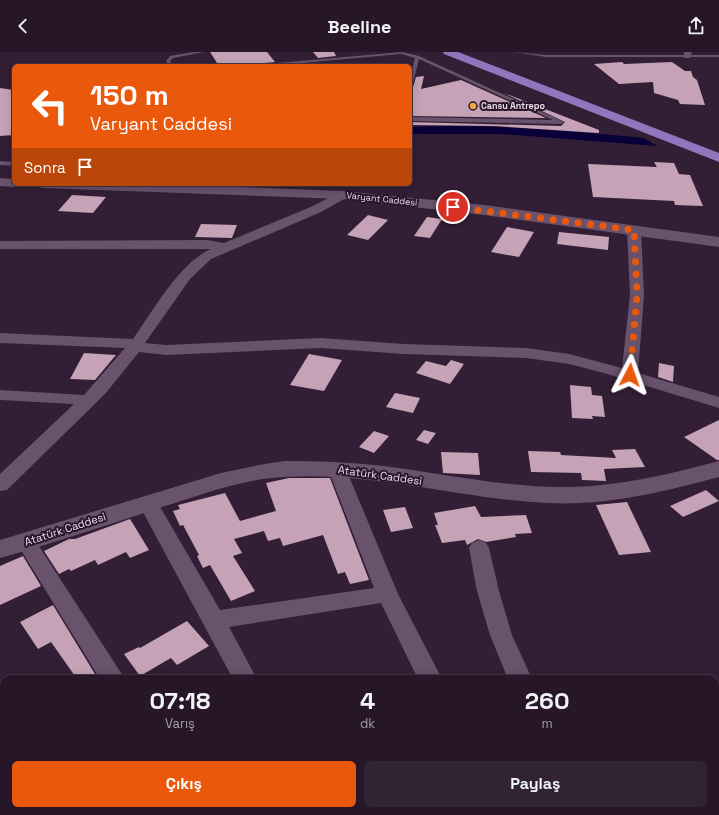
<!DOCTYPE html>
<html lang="tr">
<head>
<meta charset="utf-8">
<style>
  :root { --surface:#261628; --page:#322334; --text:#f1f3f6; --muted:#a49fa8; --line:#423545; --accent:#ea580c }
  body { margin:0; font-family:"Space Grotesk",sans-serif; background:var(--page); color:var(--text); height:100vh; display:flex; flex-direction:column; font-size:15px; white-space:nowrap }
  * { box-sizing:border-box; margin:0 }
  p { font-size:13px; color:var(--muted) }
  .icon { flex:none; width:22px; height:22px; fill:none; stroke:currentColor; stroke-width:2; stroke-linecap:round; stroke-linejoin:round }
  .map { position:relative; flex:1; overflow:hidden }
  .panel { position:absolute; left:0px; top:623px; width:719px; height:140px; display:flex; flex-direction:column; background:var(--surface); border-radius:12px 12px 0 0; box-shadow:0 2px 10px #0003,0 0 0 1px var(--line) }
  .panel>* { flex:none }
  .hud { position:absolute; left:12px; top:12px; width:400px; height:122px; border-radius:6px; box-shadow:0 2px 10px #0003,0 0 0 1px var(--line); background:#ea580c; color:#fff; overflow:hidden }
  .pin { position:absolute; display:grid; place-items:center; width:34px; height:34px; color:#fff; margin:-17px; border:2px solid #fff; border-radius:50%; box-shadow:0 1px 4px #0007 }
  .me { position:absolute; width:44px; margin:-22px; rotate:4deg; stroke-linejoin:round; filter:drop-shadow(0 0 3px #0008) }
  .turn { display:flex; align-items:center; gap:14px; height:84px; padding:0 12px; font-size:18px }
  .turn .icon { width:52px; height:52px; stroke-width:2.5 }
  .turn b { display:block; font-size:28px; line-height:34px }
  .then { display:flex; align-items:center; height:38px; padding:0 12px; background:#0003; gap:8px; font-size:15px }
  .eta { display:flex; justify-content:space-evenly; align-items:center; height:68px; text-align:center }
  .eta b { font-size:24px; font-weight:700; line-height:28px }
  .action { display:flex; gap:8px; margin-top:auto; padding:8px 12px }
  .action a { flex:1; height:46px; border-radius:6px; background:var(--accent); color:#fff; font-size:16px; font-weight:700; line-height:46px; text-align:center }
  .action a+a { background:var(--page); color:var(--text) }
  header { display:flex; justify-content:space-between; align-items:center; height:52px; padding:0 12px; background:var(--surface); font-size:18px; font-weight:700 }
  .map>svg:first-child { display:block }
</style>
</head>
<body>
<header><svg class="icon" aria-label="back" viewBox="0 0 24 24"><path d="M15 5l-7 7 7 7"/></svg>Beeline<svg class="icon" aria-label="share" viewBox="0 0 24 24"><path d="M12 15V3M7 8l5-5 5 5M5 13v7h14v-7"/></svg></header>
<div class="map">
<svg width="719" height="763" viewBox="0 0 719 763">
  <rect width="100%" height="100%" fill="#321e35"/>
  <path fill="#0a0039" d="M410 75C488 71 567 79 644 86L657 94 500 82H410Z"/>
  <g fill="#c5a2b5">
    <path d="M210 0H267L275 10 254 12 251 14H219Z"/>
    <path d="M313 0H334L336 4 318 6Z"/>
    <path d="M622 10 624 12 672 10 685 19H691L693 25 697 28 705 53 680 52 678 48 654 41 653 30 619 32 594 12Z"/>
    <path d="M424 24 421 37 461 28 546 66 410 64V37L413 35 416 25Z"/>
    <path d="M0 36 14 38V83L0 84Z"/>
    <path d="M504 41 599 78V81L495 74 410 73V70L561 74 565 70Z"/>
    <path d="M654 110 674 111 679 122 690 123 703 154 675 153 674 149 593 145 588 112 657 115Z"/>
    <path d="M72 143 106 145 93 161 58 159Z"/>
    <path d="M368 163 388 168 368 188 347 183Z"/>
    <path d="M427 165 442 167 430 186 414 184Z"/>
    <path d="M201 172 237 173 232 186 195 185Z"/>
    <path d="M507 175 534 180 519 205 491 200Z"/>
    <path d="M559 180 609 185 608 198 557 192Z"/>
    <path d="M84 301 116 303 95 328 70 327Z"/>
    <path d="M309 302 342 308 324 339 290 333Z"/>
    <path d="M451 308 464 312 450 332 416 321 426 309 446 314Z"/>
    <path d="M659 311 674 314 673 330 658 325Z"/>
    <path d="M570 333 591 335 592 343 602 344 605 365 592 364 593 367 572 366Z"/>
    <path d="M395 341 420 346 413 361 386 355Z"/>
    <path d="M719 368V408H717L684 385Z"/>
    <path d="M424 378 436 381 428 392 416 388Z"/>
    <path d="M374 379 389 384 374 401 359 395Z"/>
    <path d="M635 397 645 415 604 417 606 429 582 428 581 421 531 420 528 399 560 400 561 403 616 406 612 398Z"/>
    <path d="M441 400 478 401 480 423 443 421Z"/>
    <path d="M289 426H330L369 528 350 532 345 520 338 522 323 483 283 494 280 486 268 489 264 479 234 487 242 501 233 504 255 539 231 549 210 513 203 516 197 504 199 503 183 473 180 474 173 459 180 457 178 453 225 441 240 469 276 459 266 431Z"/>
    <path d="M706 438 719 449 683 465 670 454Z"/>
    <path d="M627 450 651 500 619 503 596 453Z"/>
    <path d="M475 454 481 465 526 463 532 481 515 482 516 485 486 490 478 487 467 493 465 488 442 491 435 473H438L434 461Z"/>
    <path d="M405 455 413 476 391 480 383 458Z"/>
    <path d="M130 467 149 498 130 506 126 500 98 513 95 508 71 519 69 517 59 522 44 499 69 487H75Z"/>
    <path d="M23 504 41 534 0 553V514Z"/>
    <path d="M53 553 98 627H77L51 590 38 597 20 570Z"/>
    <path d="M187 569 209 594 177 613 171 606 140 624 124 602 139 595 140 596Z"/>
  </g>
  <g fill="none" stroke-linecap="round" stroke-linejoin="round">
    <g fill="#68526c" fill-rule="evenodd">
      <path d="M194 0H204L173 6 170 9 173 14H169L166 9 170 4Z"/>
      <path d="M402 0 419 4 564 70 561 72 410 69V65L553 68 419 7 412 35 410 36V25L415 6 401 2 269 14H252L254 13Z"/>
      <path d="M514 0 546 3H719V5H546Z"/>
      <path d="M0 109 14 110V114L0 113Z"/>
    </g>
    <g fill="#68526c" fill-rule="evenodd">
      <path d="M684 0H692L690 6H684Z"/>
      <path d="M342 139 346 140 348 143 346 146 321 160 211 207 190 227 145 291 166 293 321 286 404 292 526 296 569 302 622 316 630 243 627 178 634 174 641 178 644 243 638 321 719 345V356L604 321 569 312 526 306 404 302 321 296 166 303 139 300 105 342 7 438 0 439V422L74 352 0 348V338L84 343 125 296 0 291V281L133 287C153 259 179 211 211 197H0V189L207 188 224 191 313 154Z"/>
      <path d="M337 411 344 413 346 417 398 542 442 627H418L381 551 229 575 257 627H233L138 451 141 446 148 444 155 446 220 558 374 536 328 417 330 413Z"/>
      <path d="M26 483 33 485 125 627H100L16 490 19 485Z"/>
      <path d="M479 488 486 491 489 496 499 539 512 583 532 627H508L490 583 477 539 469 496 472 491Z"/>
      <path d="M47 759H79L77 763H45Z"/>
      <path d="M154 759H212L214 763H156Z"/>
      <path d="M295 759H323L324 763H296Z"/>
      <path d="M569 759H597L599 763H571Z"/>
    </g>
    <g fill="#68526c" fill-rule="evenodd">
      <path d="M0 126 14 127V132H21L14 135 0 134Z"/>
      <path d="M36 132H163L342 139 484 153 719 185V195L484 163 342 147 43 136 38 135Z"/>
      <path d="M284 409C317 409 350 410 384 414 446 422 508 436 570 435 621 434 670 422 719 409V425C663 440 606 454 548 451 460 447 373 419 284 425 242 427 201 443 162 455 108 473 54 491 0 506V488L221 421 259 413Z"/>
    </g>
    <path fill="#9275bc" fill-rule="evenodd" d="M443 0H458L719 101V110L444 2Z"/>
  </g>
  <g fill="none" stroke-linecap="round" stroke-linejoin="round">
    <path stroke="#ea580c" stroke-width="7" stroke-dasharray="0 12.6" d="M453 155 634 178 637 243 630 323"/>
  </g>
  <circle fill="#f1a640" stroke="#28152a" stroke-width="1.5" cx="473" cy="54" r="4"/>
  <g text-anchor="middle" stroke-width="4" stroke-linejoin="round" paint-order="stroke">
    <g font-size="9" font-weight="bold" fill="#eaddec" stroke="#28152a" text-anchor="start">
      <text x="481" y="57">Cansu Antrepo</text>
    </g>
    <g font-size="9" fill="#eaddec" stroke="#28152a">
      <text transform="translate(382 147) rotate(6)" y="3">Varyant Caddesi</text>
    </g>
    <g font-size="11" fill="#eaddec" stroke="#28152a">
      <text transform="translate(380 423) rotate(8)" y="4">Atatürk Caddesi</text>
      <text transform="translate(65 477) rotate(-18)" y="4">Atatürk Caddesi</text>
    </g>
  </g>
</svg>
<div class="pin" style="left:453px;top:155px;background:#d93025"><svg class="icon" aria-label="arrive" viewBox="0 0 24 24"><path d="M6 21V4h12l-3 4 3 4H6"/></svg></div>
<svg class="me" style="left:630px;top:323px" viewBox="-20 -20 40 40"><path d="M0-17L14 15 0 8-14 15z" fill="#ea580c" stroke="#fff" stroke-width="4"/></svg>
<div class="hud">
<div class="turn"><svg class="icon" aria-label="left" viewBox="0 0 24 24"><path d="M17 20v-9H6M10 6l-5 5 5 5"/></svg><div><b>150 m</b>Varyant Caddesi</div></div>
<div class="then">Sonra<svg class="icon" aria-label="arrive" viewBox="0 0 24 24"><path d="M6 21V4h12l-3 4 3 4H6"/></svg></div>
</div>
<section class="panel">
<div class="eta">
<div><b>07:18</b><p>Varış</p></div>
<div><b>4</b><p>dk</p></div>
<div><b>260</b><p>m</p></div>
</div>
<div class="action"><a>Çıkış</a><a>Paylaş</a></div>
</section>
</div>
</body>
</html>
